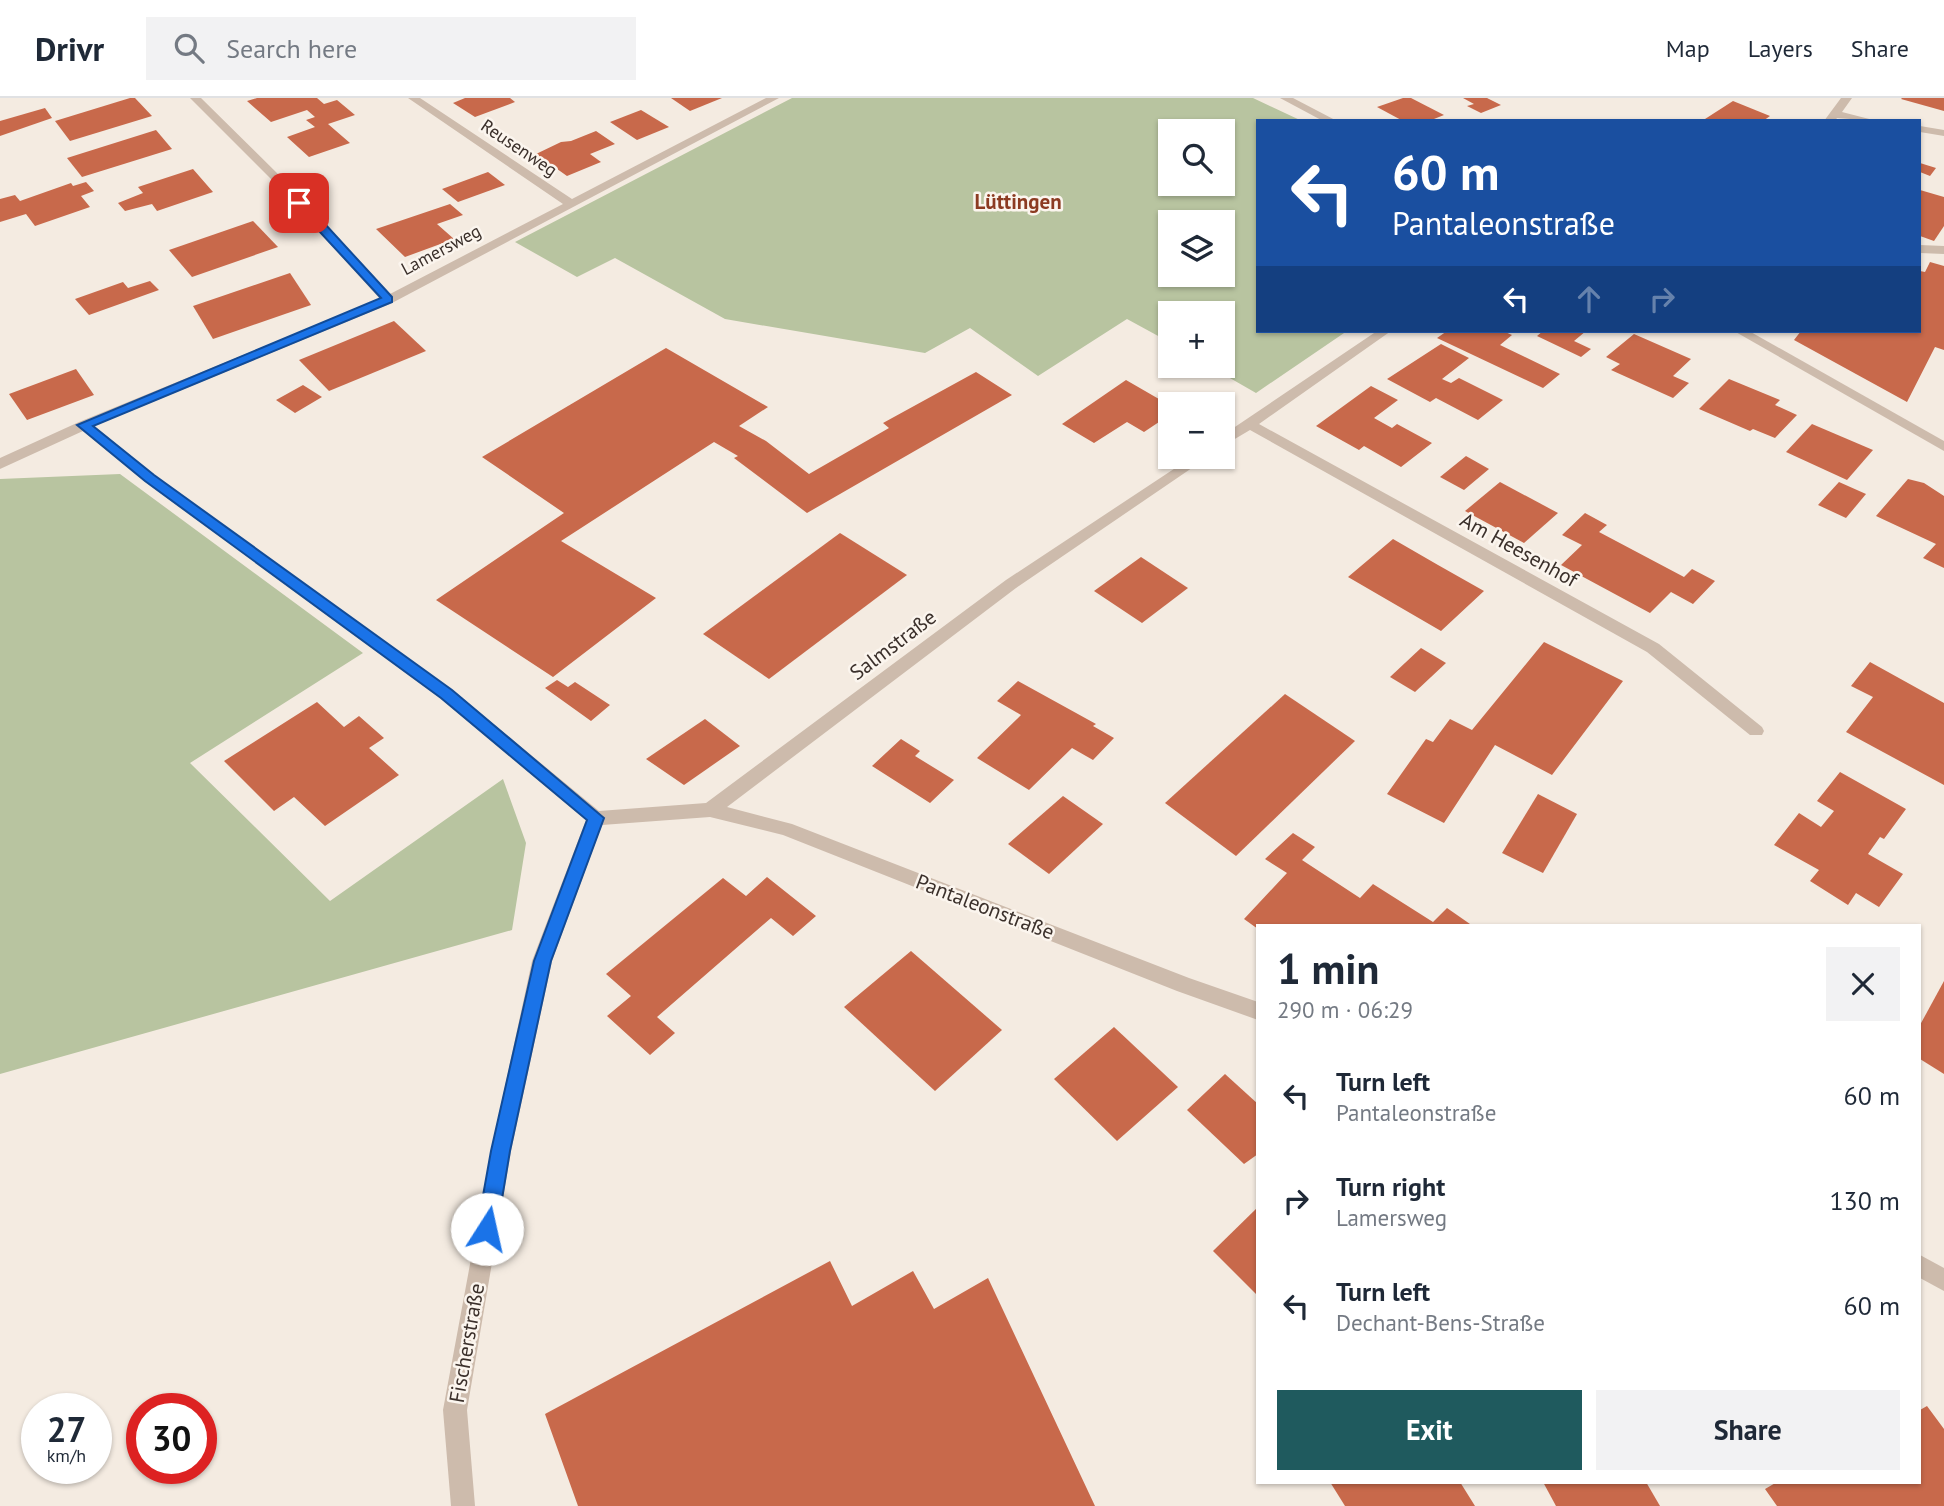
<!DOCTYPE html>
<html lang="en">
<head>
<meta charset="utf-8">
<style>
  :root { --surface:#fff; --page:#f2f2f3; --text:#1f2937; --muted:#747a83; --line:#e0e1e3; --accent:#1f5a5e }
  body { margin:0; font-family:"PT Sans",sans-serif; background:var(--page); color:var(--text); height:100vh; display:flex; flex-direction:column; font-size:26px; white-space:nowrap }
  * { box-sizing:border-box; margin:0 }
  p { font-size:23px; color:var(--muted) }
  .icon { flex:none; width:38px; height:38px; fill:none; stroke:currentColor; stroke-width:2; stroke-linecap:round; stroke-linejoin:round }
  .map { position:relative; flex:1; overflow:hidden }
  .panel { position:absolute; left:1256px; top:826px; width:665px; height:560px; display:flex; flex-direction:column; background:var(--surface); border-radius:0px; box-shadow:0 2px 5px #0004 }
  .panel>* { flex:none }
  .guide { position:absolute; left:1256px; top:21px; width:665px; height:214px; border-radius:0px; box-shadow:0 2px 5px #0004; background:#1a4fa0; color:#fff; overflow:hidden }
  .tools { position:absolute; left:1158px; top:21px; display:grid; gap:14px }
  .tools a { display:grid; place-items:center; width:77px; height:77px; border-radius:0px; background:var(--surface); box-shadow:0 2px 5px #0004; font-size:35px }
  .speed { position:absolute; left:21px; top:1295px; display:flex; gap:14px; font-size:35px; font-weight:700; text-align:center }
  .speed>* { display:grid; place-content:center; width:91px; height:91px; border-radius:50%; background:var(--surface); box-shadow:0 2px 5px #0004; line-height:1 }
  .speed small { font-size:18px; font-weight:400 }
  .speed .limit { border:10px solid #d22; background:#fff; color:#111 }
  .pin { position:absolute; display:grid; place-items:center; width:60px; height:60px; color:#fff; margin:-30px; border-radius:14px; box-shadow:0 4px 10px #0006 }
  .me { position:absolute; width:77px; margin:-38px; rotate:10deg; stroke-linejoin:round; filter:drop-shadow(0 0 5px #0008) }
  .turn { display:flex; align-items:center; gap:24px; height:147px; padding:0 21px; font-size:32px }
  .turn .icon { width:91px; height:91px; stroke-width:2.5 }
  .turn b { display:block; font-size:49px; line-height:60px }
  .lanes { display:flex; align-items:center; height:66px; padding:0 21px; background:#0003; justify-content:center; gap:35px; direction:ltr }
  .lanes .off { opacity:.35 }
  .round { display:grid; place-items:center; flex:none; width:74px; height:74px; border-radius:0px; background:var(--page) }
  .overview { display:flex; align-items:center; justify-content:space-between; height:119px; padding:0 21px }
  h1 { font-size:42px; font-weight:700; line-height:52px }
  .primary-button { display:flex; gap:14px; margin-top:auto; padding:14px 21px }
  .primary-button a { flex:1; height:80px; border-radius:0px; background:var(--accent); color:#fff; font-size:28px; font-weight:700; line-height:80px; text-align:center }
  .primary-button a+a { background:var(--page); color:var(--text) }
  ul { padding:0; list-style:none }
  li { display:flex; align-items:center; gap:21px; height:105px; padding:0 21px }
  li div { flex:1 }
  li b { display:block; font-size:26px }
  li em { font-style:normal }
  header { display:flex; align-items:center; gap:42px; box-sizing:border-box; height:98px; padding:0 35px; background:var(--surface); border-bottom:2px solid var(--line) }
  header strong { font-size:33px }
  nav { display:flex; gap:38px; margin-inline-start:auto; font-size:24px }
  .search { width:490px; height:63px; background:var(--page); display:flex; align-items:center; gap:18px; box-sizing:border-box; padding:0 24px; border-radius:0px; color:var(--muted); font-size:26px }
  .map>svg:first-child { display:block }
</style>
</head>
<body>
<header>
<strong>Drivr</strong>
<div class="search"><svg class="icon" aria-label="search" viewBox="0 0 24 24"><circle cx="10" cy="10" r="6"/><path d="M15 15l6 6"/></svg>Search here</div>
<nav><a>Map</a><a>Layers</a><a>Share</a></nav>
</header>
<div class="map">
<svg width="1944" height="1408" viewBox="0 0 1944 1408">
  <rect width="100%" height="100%" fill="#f4ebe1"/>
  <g fill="#b8c4a0" fill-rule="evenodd">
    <path d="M792 0H1253L1302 23H1258V233H1347L1256 295 1209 268H1223V215H1171V245L1127 221 1038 278 970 230 925 255 725 221 615 160 577 179 515 144ZM1171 33H1223V86H1171ZM1171 124H1223V177H1171Z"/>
    <path d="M120 376 363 555 190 665 330 803 503 681 526 745 512 832 0 976V381Z"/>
  </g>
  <g fill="#c8694b">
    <path d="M130 0H135L152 18 70 43 55 23Z"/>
    <path d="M257 0H317L324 6 337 2 355 17 328 26 350 45 309 59 287 39 315 29 306 22 315 19 307 12 271 24 247 3Z"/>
    <path d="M465 0H510L515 4 475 19 453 5Z"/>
    <path d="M671 0H722L690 13Z"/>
    <path d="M1403 0H1411L1444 17 1429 23H1403L1377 9Z"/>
    <path d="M1463 0H1487L1501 7 1481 15 1467 8 1474 6Z"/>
    <path d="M1902 0H1944V13L1901 1Z"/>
    <path d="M1733 3 1770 18 1763 23 1705 21Z"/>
    <path d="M45 10 52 20 0 38V23Z"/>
    <path d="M641 12 669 29 637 42 610 24Z"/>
    <path d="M156 32 172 51 82 79 67 60Z"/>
    <path d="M596 33 615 46 590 56 601 64 567 78 536 56 561 44 571 43Z"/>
    <path d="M1920 65 1936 70 1930 78 1920 74Z"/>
    <path d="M193 71 213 94 157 113 152 106 125 113 118 105 143 95 138 89Z"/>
    <path d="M488 74 505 87 458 104 442 91Z"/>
    <path d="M86 84 94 93 81 98 90 109 35 128 26 116 0 124V101L15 97 20 103 71 85 73 88Z"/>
    <path d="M1920 92 1944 99V128L1934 143 1920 138Z"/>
    <path d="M450 106 463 117 437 126 454 141 405 159 376 131Z"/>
    <path d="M253 123 278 149 192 179 169 152Z"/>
    <path d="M1930 164 1944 168V252L1935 249 1907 304 1794 242 1801 233H1920V173L1925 174Z"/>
    <path d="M290 175 311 207 213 241 193 208Z"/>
    <path d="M150 183 159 192 89 217 75 201 123 184 128 190Z"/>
    <path d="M394 223 426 253 329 293 299 262Z"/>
    <path d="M1447 233H1503L1512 237 1500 247 1560 276 1543 290 1437 240Z"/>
    <path d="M1543 233H1586L1574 243 1591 251 1581 259 1537 238Z"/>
    <path d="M1634 236 1691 261 1673 278 1689 285 1673 300 1611 272 1620 266 1606 259Z"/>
    <path d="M1441 246 1469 260 1442 281 1451 285 1459 280 1503 302 1478 322 1436 300 1430 304 1387 281Z"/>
    <path d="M666 250 768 309 739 328 766 343 809 376 889 330 883 325 976 274 1012 297 807 415 734 360 738 358 714 344 561 443 656 500 553 579 436 502 564 415 482 359Z"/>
    <path d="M76 271 94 297 27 322 9 296Z"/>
    <path d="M1729 281 1780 302 1775 307 1797 317 1775 340 1753 331 1750 333 1699 311Z"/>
    <path d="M1126 282 1171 308V316L1144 334 1127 324 1094 345 1062 326Z"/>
    <path d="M303 287 322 299 295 315 276 302Z"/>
    <path d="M1371 288 1398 302 1374 320 1392 330 1397 326 1432 345 1401 369 1364 348 1359 352 1316 328Z"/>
    <path d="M1812 326 1873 352 1847 382 1786 354Z"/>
    <path d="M1466 358 1489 371 1464 392 1440 379Z"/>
    <path d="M1908 381 1924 385 1944 398V470L1923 460 1936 446 1876 418Z"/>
    <path d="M1500 384 1558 415 1524 445 1465 413Z"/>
    <path d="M1839 384 1866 396 1846 420 1818 407Z"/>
    <path d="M1585 415 1607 427 1599 434 1684 479 1692 471 1715 483 1693 506 1671 494 1650 515 1561 467 1582 447 1562 437Z"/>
    <path d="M840 435 907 477 769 581 703 536Z"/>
    <path d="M1393 441 1438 467 1484 493 1441 533 1348 479Z"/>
    <path d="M1141 459 1188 490 1142 525 1094 493Z"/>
    <path d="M1544 544 1623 583 1552 677 1495 647 1444 725 1387 696 1426 641 1433 644 1450 621 1472 632Z"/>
    <path d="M1421 550 1446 565 1415 594 1390 579Z"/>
    <path d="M1870 564 1944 605V687L1846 634 1873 599 1851 588Z"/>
    <path d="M557 582 568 589 575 584 610 607 591 623 545 590Z"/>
    <path d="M1018 583 1096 626 1093 628 1114 640 1093 662 1072 650 1029 692 977 660 1021 617 997 603Z"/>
    <path d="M1285 596 1355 643 1236 758 1165 705Z"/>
    <path d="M317 604 344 629 359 618 384 640 369 650 399 677 325 728 294 699 274 713 224 663Z"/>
    <path d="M705 621 740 648 684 687 646 661Z"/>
    <path d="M901 641 920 653 915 658 954 682 930 705 872 668Z"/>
    <path d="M1840 674 1906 711 1884 741 1880 739 1868 756 1903 776 1879 809 1856 795 1848 807 1810 783 1819 772 1774 747 1799 715 1821 729 1834 713 1817 703Z"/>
    <path d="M1538 696 1577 716 1543 775 1502 755Z"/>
    <path d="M1063 698 1103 726 1049 776 1008 746Z"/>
    <path d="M1293 735 1315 749 1302 762 1360 800 1373 786 1433 824 1447 810 1470 826 1258 828V831L1244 821 1287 775 1265 761Z"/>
    <path d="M767 779 816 818 793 838 771 820 657 919 675 935 650 957 607 918 631 898 606 876 723 780 746 798Z"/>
    <path d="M911 853 1002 932 935 993 844 909Z"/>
    <path d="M1944 883V976L1920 961V927Z"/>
    <path d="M1114 929 1178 989 1117 1043 1054 981Z"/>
    <path d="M1225 976 1258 1006V1056L1244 1066 1187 1012Z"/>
    <path d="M1258 1109V1198L1213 1153Z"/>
    <path d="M830 1163 852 1208 913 1173 934 1211 988 1180 1095 1408H578L545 1316Z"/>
    <path d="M1927 1308 1944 1331V1408H1777L1765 1391 1777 1384H1920V1312Z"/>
    <path d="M1330 1384H1460L1475 1408H1345Z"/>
    <path d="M1543 1384H1646L1660 1408H1556Z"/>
  </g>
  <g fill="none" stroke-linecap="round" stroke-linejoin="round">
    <path fill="#cdbbac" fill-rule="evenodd" d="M1920 147 1944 148V156L1920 155Z"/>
    <g fill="#cdbbac" fill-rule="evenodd">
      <path d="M190 0H201L285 83 390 196 563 106 408 0H420L572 101 766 0H779L392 205 94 328 154 377 452 592 599 713 706 705 1006 482 1192 359H1208L1016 490 727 709 792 726 1189 880 1258 904V922L1177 893 783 737 710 719 602 727 552 863 511 1053 467 1312 475 1408H451L443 1312 491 1053 532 863 586 722 440 600 144 383 83 333 0 371V360L79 324 380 201 277 87Z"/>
      <path d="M1280 0H1293L1337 23H1323Z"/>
      <path d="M1841 0H1852L1842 14 1877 23 1837 20 1835 23H1824Z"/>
      <path d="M1920 28 1944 32V38L1920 34Z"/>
      <path d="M1377 233H1391L1259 326 1659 546 1762 629 1764 633 1762 637H1750L1647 554 1250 332 1223 348V337Z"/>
      <path d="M1734 233H1749L1944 343V353Z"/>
      <path d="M1920 1157 1944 1170V1193L1920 1180Z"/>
    </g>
  </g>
  <path fill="#1a73e8" stroke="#114b97" stroke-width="2" d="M295 102H303L392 199V204L93 328 154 377 452 592 604 720 551 863 510 1053 497 1131 494 1137 487 1140 480 1137 477 1131 491 1053 534 863 587 722 441 600 145 383 77 327 381 200 295 107Z"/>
  <g text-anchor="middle" stroke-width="5" stroke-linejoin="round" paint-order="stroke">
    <g font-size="18" fill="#3b302b" stroke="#fbf5ee">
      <text transform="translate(519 50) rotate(34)" y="6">Reusenweg</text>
      <text transform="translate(441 152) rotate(-28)" y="6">Lamersweg</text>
    </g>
    <g font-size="21" font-weight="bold" fill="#8c3b22" stroke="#fbf5ee">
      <text x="1018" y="111">Lüttingen</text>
    </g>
    <g font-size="21" fill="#3b302b" stroke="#fbf5ee">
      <text transform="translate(1519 452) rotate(29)" y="7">Am Heesenhof</text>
      <text transform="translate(893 547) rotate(-37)" y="7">Salmstraße</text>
      <text transform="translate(985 809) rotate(21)" y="7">Pantaleonstraße</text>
      <text transform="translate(467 1245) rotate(-80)" y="7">Fischerstraße</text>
    </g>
  </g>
</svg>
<div class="tools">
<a><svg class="icon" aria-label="search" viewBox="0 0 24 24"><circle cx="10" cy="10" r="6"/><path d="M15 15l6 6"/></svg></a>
<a><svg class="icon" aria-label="layers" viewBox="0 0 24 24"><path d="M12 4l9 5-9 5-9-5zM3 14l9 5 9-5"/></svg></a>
<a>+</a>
<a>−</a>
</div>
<div class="speed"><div>27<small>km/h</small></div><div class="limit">30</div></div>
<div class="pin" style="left:299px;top:105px;background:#d93025"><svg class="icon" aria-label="arrive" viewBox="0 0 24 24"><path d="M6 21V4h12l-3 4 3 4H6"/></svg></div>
<svg class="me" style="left:487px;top:1131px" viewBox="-20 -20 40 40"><circle r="19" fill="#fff"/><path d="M0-13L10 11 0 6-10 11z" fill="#1a73e8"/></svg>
<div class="guide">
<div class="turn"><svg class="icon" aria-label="left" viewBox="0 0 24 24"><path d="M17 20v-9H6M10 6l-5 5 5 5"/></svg><div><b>60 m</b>Pantaleonstraße</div></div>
<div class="lanes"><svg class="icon" aria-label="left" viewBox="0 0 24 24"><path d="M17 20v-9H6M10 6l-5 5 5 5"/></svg><svg class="icon off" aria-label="ahead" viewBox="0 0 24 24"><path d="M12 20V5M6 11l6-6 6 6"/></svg><svg class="icon off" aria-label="right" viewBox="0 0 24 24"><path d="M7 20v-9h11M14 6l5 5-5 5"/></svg></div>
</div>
<section class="panel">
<div class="overview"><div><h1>1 min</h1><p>290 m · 06:29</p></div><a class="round"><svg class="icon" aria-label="close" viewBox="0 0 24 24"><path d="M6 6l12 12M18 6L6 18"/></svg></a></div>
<ul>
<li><svg class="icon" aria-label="left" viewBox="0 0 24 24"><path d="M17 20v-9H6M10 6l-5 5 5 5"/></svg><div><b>Turn left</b><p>Pantaleonstraße</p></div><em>60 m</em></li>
<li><svg class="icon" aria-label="right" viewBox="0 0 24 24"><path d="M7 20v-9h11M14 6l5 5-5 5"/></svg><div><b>Turn right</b><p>Lamersweg</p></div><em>130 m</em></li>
<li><svg class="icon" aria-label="left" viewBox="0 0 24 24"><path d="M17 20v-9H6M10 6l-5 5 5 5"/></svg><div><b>Turn left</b><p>Dechant-Bens-Straße</p></div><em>60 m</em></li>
</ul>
<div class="primary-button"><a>Exit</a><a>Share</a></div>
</section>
</div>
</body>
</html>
